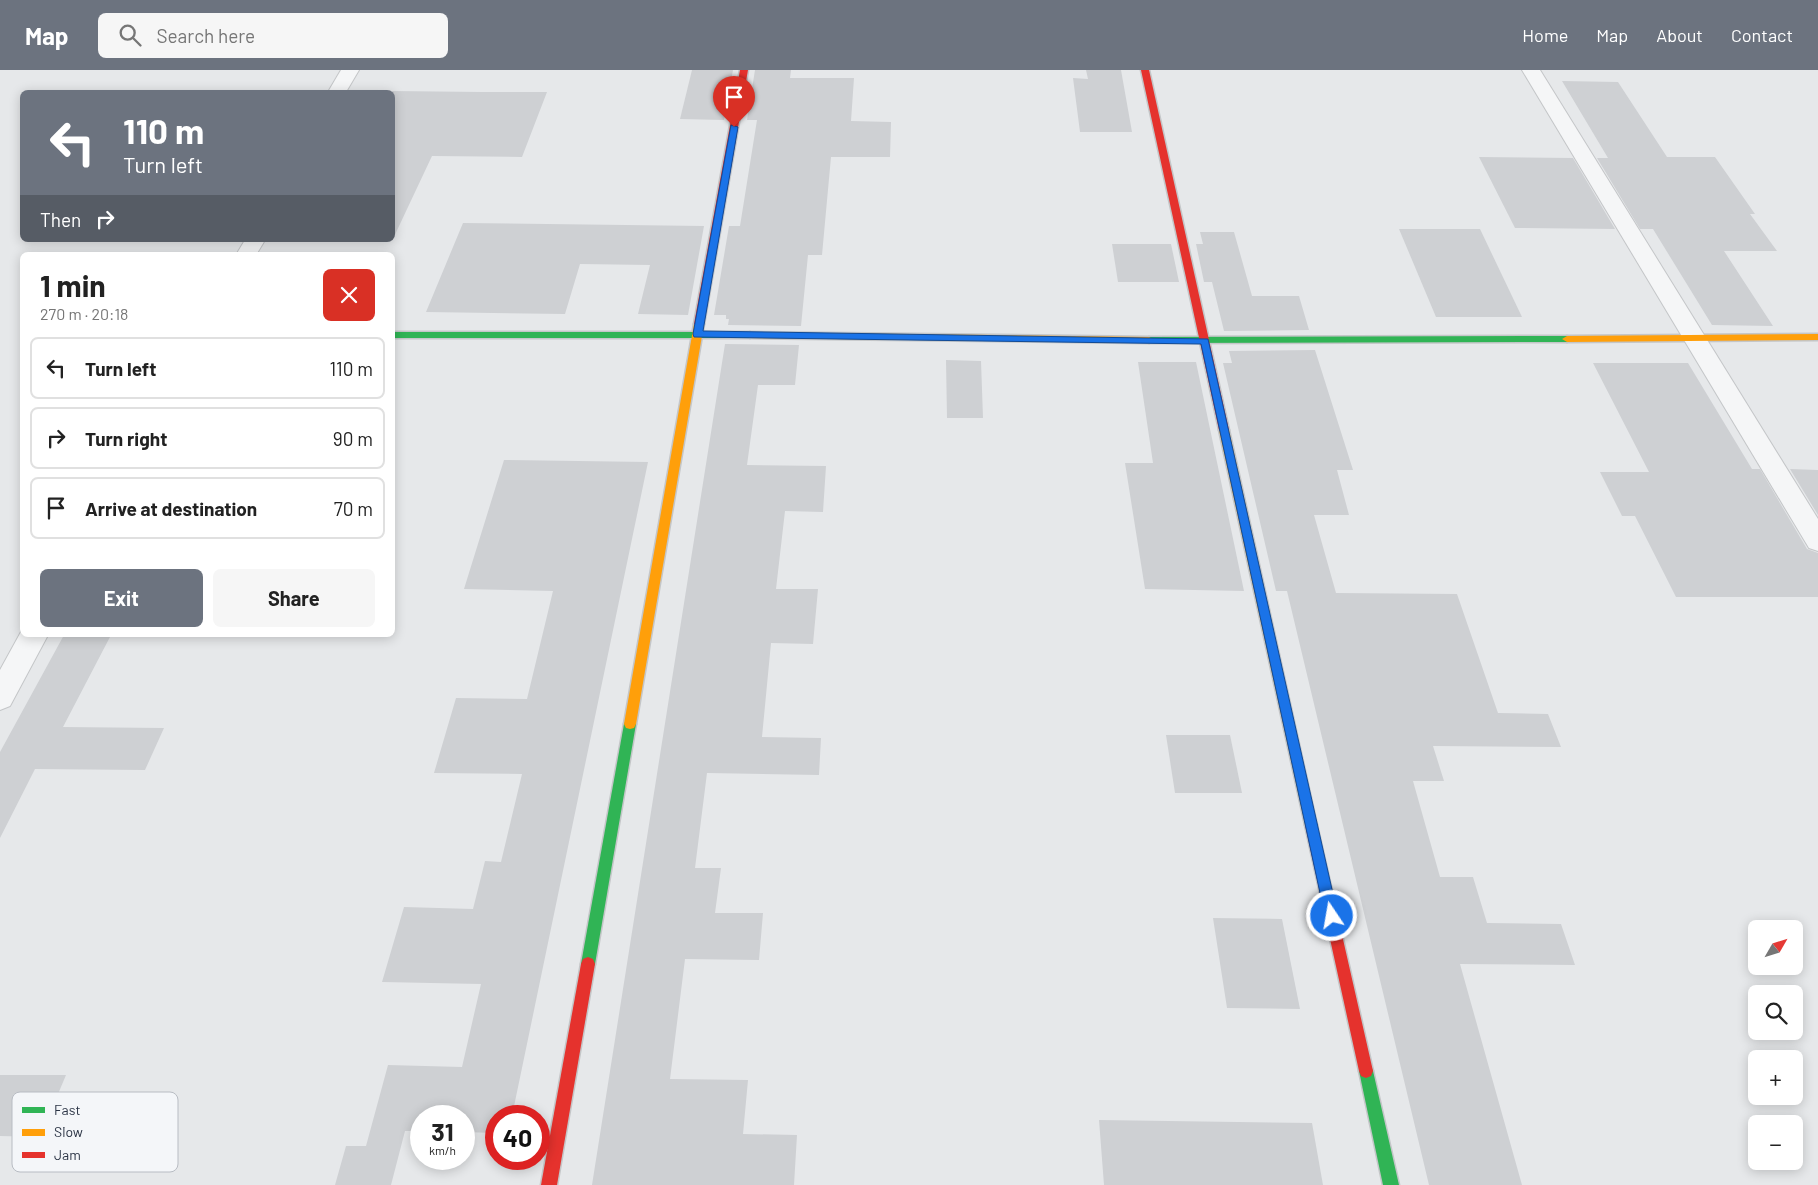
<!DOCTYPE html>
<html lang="en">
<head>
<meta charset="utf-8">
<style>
  :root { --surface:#fff; --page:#f6f6f6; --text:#222; --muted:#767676; --line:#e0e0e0; --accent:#6c737f }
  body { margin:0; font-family:Barlow,sans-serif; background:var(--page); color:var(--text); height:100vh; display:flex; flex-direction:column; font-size:19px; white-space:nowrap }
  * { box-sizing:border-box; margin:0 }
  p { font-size:16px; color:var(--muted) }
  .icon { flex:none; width:28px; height:28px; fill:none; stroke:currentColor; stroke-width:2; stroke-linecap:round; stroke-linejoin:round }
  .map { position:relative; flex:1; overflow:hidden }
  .drawer { position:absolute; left:20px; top:182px; width:375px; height:385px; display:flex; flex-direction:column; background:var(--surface); border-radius:8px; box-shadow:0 2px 12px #0003 }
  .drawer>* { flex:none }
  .hud { position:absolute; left:20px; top:20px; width:375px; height:152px; border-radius:8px; box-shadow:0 2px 12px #0003; background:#6c737f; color:#fff; overflow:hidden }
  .needle { width:32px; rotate:51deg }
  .controls { position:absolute; left:1748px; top:850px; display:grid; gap:10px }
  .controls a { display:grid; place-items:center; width:55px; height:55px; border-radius:8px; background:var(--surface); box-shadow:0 2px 12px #0003; font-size:25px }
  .speed { position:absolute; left:410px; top:1035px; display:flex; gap:10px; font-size:25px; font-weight:700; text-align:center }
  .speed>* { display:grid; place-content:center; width:65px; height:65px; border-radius:50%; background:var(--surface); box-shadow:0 2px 12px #0003; line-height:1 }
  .speed small { font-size:12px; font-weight:400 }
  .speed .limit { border:8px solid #d22; background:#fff; color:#111 }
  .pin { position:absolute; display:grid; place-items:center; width:42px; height:42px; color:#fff; margin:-51px -21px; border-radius:50% 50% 50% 0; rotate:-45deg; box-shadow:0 0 5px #0007 }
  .pin .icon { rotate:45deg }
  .me { position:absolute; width:55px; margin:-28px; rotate:348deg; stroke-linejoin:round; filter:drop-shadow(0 0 4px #0008) }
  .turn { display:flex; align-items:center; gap:18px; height:105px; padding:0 20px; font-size:22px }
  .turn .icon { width:65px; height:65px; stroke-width:2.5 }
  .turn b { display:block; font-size:35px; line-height:42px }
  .then { display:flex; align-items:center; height:48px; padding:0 20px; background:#0003; gap:10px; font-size:19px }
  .round { display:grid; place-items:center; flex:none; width:52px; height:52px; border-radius:8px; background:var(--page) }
  .headline { display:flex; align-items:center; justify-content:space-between; height:85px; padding:0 20px }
  h1 { font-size:30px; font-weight:700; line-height:38px }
  .cta { display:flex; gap:10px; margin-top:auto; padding:10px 20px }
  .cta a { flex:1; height:58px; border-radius:8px; background:var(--accent); color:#fff; font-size:20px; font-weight:700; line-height:58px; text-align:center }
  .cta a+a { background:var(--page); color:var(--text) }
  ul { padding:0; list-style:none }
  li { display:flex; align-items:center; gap:15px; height:62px; margin:0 10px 8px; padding:0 10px; border:2px solid var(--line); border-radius:8px }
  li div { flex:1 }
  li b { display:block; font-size:19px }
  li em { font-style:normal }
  header { display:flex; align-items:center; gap:30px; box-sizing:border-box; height:70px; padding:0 25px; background:var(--accent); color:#fff }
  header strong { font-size:24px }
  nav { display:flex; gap:28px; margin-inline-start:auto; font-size:18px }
  .search { width:350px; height:45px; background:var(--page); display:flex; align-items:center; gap:12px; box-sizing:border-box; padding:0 18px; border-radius:8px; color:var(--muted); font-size:19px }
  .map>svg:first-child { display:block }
</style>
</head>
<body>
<header>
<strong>Map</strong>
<div class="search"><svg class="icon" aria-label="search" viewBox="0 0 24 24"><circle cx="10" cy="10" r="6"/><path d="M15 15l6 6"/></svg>Search here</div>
<nav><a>Home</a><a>Map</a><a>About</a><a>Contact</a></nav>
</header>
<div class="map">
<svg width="1818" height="1115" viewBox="0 0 1818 1115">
  <rect width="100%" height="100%" fill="#e6e8ea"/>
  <g fill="#ced0d3">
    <path d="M692 0H733L724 50 680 49Z"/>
    <path d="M755 0H791L790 8H854L851 51 891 52 890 87H831L822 185H808L801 256 728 255 729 249H726V245H714L729 156H740L757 50H747Z"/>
    <path d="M1086 0H1121L1132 62H1080L1073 8 1088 9Z"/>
    <path d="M1562 11 1618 12 1667 87H1715L1755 144H1750L1777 181H1724L1773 256 1712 255 1653 159H1640L1597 88H1608Z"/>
    <path d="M392 21 482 22H547L522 87 432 86 392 171Z"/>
    <path d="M1479 87 1573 88 1615 159 1515 158Z"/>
    <path d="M463 153 704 156 688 245 638 244 650 195 580 194 565 244 426 242Z"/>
    <path d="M1399 159H1480L1522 247H1436Z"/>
    <path d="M1200 162H1234L1252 226H1299L1309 260 1224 261 1212 212H1204L1196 174H1203Z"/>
    <path d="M1112 174H1171L1179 212H1118Z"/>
    <path d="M725 274 799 275 795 315H758L747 395 826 396 823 442 785 441 776 519H818L813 574 771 573 762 667 821 668 819 705 707 703 695 798H721L715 843H763L759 890 685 889 670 1009 748 1010 743 1064 797 1065 794 1115H592Z"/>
    <path d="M1315 280 1353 400H1337L1349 445H1314L1336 523 1457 524 1498 643 1548 644 1561 677 1433 676 1444 711H1413L1440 807H1473L1487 853 1561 854 1575 895 1460 894 1522 1115H1429L1287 521H1276L1223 293H1232L1229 281Z"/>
    <path d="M946 290 981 291 983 348H947Z"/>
    <path d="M1138 292H1196L1244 521 1145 519 1125 393H1153Z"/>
    <path d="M1593 293H1688L1752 399H1760L1807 479 1818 483V527H1676L1635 446H1622L1600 402H1649Z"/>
    <path d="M504 390 648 392 512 1046H496V1063L464 1062V1046H421V1061H405L391 1115H335L346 1076H366L388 995 462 997 481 914 382 912 404 837 473 839 485 791 501 792 522 704 434 703 456 628 527 629 553 521 464 519Z"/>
    <path d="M1790 399 1818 400V445Z"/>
    <path d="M64 565H111L63 657 164 658 145 700 35 699 0 768V682Z"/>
    <path d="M1166 665H1230L1242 723H1175Z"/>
    <path d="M1213 848 1282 849 1300 939 1227 938Z"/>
    <path d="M0 1005H66L40 1067 0 1066Z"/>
    <path d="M1099 1050 1312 1053 1323 1115H1104Z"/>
  </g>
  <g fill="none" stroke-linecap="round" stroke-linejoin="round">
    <defs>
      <g id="street">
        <path d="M341 0H359L346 22H328Z"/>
        <path d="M1522 0H1540L1818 449V481L1809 478Z"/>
        <path d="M245 170H265L256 185H236Z"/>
        <path d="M22 560V565H48L10 636 0 640V600Z"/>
      </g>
      <g id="fast">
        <path d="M392 262H750L755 265 750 268H392Z"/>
        <path d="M1567 266 1572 269 1567 272 1149 273 1144 270 1149 267Z"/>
        <path d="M630 649 634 650 636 654 595 894 593 899 588 901 583 899 581 894 624 654 626 650Z"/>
        <path d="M1366 994 1371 996 1373 1001 1399 1115H1383L1359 1001 1361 996Z"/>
      </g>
      <g id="slow">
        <path d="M699 251 704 254 636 654 634 658 630 659 626 658 624 654 694 254Z"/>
        <path d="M750 262 1149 267 1154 270 1149 273 750 268 745 265Z"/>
        <path d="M1818 264V270L1567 272 1562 269 1567 266Z"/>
        <path d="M1224 356 1229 360 1317 755 1315 759 1311 761 1307 759 1305 755 1219 360Z"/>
      </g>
      <g id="jam">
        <path d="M740 0H748L704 254 699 257 694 254Z"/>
        <path d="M1141 0H1149L1229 360 1224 364 1219 360Z"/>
        <path d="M1311 749 1315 751 1317 755 1373 1001 1371 1006 1366 1008 1361 1006 1359 1001 1305 755 1307 751Z"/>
        <path d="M588 887 593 889 595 894 557 1115H541L581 894 583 889Z"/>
      </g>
    </defs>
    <use href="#street" stroke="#c4c6c8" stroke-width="2"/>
    <use href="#fast" stroke="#c4c6c8" stroke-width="3"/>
    <use href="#slow" stroke="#c4c6c8" stroke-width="3"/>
    <use href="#jam" stroke="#c4c6c8" stroke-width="3"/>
    <use href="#street" fill="#f5f6f7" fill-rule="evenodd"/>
    <use href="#fast" fill="#30b455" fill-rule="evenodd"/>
    <use href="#slow" fill="#ff9f0a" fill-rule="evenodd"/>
    <use href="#jam" fill="#e5322d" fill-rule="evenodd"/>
  </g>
  <path fill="#1a73e8" stroke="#114b97" d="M731 55 738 57 703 261 1208 269 1338 846 1337 851 1332 853 1327 851 1325 846 1201 274 694 267 693 264Z"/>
  <rect x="12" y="1022" width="166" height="80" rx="8" fill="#f4f6f9" stroke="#b8bcc3" stroke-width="1"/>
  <rect x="22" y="1037" width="23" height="6" fill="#30b455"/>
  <rect x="22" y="1059" width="23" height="7" fill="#ff9f0a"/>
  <rect x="22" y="1082" width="23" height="6" fill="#e5322d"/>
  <g font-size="14" fill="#2b3445">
    <text x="54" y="1045">Fast</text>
    <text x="54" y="1067">Slow</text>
    <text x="54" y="1090">Jam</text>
  </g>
</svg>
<div class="controls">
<a><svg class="needle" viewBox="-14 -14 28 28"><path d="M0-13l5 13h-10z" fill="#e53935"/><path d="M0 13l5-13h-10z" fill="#767676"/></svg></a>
<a><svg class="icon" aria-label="search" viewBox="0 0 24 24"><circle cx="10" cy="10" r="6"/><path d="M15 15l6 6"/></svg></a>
<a>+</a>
<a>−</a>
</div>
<div class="speed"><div>31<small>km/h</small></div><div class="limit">40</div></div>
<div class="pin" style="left:734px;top:57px;background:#d93025"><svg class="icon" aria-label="arrive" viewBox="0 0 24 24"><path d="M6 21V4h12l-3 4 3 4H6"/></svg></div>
<svg class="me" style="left:1332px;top:846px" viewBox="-20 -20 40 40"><circle r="17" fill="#1a73e8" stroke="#fff" stroke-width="3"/><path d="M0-11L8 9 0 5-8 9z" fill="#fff"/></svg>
<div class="hud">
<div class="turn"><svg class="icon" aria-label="left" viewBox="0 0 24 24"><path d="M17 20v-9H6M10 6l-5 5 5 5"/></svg><div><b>110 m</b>Turn left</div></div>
<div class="then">Then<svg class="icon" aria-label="right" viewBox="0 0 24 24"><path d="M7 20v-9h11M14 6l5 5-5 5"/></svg></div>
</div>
<section class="drawer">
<div class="headline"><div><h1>1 min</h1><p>270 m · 20:18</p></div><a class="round" style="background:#d93025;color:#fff"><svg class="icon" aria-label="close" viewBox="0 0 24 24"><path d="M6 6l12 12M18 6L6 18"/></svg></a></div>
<ul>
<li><svg class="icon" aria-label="left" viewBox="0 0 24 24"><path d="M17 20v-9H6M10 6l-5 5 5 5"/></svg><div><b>Turn left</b></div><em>110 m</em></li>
<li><svg class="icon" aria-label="right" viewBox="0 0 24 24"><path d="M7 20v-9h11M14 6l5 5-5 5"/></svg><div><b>Turn right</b></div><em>90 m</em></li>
<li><svg class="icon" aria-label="arrive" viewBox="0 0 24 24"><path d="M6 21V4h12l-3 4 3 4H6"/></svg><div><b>Arrive at destination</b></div><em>70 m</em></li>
</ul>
<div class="cta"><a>Exit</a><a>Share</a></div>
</section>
</div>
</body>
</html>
